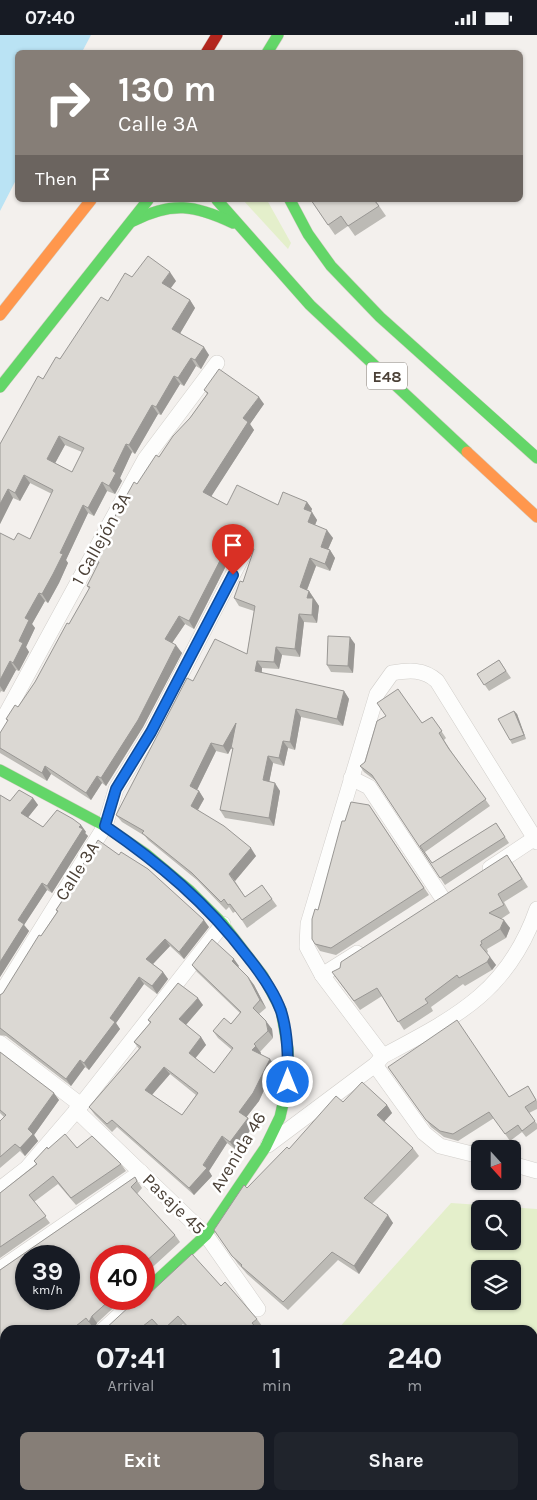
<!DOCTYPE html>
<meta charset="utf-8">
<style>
body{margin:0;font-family:Karla,sans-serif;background:#20242c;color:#f1f3f6;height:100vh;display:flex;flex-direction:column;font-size:19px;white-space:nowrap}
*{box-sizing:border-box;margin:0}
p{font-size:16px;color:#9ea1a6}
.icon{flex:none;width:28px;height:28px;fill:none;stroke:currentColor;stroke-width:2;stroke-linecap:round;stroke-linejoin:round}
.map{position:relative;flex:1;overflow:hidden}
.details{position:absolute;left:0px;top:1290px;width:538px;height:175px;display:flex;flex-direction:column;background:#171b24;border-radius:15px 15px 0 0;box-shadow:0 1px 4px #0004}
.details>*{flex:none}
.banner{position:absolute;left:15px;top:15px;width:508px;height:152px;border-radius:8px;box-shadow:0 1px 4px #0004;background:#867e77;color:#fff;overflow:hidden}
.needle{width:32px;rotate:159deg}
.controls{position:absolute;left:471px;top:1105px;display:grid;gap:10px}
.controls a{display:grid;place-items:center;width:50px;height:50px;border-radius:8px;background:#171b24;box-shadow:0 1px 4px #0004;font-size:25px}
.speed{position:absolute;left:15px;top:1210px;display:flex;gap:10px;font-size:25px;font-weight:700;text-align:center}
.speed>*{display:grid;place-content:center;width:65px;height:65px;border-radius:50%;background:#171b24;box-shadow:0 1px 4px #0004;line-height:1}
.speed small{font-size:12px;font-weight:400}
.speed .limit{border:8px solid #d22;background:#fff;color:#111}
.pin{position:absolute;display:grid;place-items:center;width:42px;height:42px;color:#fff;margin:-51px -21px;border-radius:50% 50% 50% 0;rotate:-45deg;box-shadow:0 0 5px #0007}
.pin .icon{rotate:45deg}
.me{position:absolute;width:55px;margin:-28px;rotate:0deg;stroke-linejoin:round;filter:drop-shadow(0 0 4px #0008)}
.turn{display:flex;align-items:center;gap:18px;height:105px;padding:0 20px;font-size:22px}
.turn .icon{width:65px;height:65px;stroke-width:2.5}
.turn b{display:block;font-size:35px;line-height:42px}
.then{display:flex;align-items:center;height:48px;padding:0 20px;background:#0003;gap:10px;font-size:19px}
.eta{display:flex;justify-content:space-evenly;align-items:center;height:85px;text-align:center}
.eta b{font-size:30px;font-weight:700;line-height:35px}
.primary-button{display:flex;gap:10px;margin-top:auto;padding:10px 20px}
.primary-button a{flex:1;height:58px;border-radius:8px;background:#867e77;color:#fff;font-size:20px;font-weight:700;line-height:58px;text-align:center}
.primary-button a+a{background:#20242c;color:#f1f3f6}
.status{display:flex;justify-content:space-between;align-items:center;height:35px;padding:0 25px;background:#171b24;direction:ltr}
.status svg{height:14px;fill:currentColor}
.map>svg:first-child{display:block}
.green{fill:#e4efcb;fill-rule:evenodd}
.water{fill:#bae3f4}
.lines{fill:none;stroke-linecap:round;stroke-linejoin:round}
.street-casing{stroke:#d1ceca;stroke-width:16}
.fast-casing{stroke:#d3cdc3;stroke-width:12}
.slow-casing{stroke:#d3cdc3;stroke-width:12}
.jam-casing{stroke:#d3cdc3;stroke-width:12}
.street{stroke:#fdfdfc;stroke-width:15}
.fast{stroke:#63d668;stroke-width:11}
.slow{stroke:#ff974d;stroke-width:11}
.jam{stroke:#b3261e;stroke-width:11}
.wall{fill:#bcbab5;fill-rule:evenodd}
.shaded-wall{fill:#999794}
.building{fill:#dbd8d3;stroke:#999794;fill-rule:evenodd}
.route-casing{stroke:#114b97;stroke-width:12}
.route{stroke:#1a73e8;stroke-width:9}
.labels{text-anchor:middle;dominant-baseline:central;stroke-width:5;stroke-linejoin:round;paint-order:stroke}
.shield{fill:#fff;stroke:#817a73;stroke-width:1}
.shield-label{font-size:16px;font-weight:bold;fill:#4b4137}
.street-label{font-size:18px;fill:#4b4137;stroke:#fff}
</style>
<div class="status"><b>07:40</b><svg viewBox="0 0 49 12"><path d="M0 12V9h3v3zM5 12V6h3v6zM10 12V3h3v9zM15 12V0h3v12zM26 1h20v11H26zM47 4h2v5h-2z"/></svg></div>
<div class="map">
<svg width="537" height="1465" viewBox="0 0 537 1465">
<rect width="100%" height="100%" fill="#f3f0ed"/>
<!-- green -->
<g class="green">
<path d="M 243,165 L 267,165 L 291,208 L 288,214 Z"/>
<path d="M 451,1168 L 537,1174 L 537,1465 L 184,1465 L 189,1460 L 532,1460 L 532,1295 L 337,1295 ZM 480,1174 L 512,1174 L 512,1206 L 480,1206 ZM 480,1234 L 512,1234 L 512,1266 L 480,1266 Z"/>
</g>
<!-- water -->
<path class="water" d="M 0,0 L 91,0 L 82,17 L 18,18 L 17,143 L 0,176 Z"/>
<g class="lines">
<!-- street casing -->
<g class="street-casing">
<g id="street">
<path d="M 0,690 L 145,424 L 217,328"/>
<path d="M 351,743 L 369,752 L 443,864"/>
<path d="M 490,833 L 535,803"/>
<path d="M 322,940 L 357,918"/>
<path d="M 0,960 L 105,791 L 116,754 L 151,697 L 242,522"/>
<path d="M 0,1008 L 81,1070"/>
<path d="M 383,1021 L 322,940 L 307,912 L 308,889 L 377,659 L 392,638 C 409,635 424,634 437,646 L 537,807"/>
<path d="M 375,1030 L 424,1098 L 440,1111 L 480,1121"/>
<path d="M 76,1075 L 206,1200 L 258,1274"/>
<path d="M 268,1110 L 375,1030 L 383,1021 C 456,982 508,957 537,874"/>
<path d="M 512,1129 L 537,1136"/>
<path d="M 0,1154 L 27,1133 L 81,1070 L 223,889"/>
<path d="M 0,1234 L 141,1137"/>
<path d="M 103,1295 L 137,1264"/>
<path d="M 0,1368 L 5,1365"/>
<path d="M 78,1465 L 79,1460"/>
</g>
</g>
<!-- fast casing -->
<g class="fast-casing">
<g id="fast">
<path d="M 267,18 L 278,0"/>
<path d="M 217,165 L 310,270 L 467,417"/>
<path d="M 290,165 L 308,199 L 331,231 L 380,282 L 537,423"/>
<path d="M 133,186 C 172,166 195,170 233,188"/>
<path d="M 0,352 L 148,165"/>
<path d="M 0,735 L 105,791 L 146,819 L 189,855 L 223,889 L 263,941 L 281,975 L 288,1014 L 288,1047 L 280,1082 L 265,1113 L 206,1200 L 144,1257"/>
</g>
</g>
<!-- slow casing -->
<g class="slow-casing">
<g id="slow">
<path d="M 0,280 L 91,165"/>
<path d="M 467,417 L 537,482"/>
</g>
</g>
<!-- jam casing -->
<g class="jam-casing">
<path id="jam" d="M 206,18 L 217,0"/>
</g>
<!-- street -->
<use href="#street" class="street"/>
<!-- fast -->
<use href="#fast" class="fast"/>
<!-- slow -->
<use href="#slow" class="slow"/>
<!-- jam -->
<use href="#jam" class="jam"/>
</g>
<!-- wall -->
<g class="wall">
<path d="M 311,165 L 375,165 L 386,181 L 355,201 L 348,191 L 335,200 Z"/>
<path d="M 132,242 L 176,246 L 170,253 L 190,265 L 195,273 L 180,298 L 209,320 L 201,334 L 196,331 L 184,351 L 180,349 L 161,380 L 158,379 L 135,419 L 132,417 L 120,443 L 122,446 L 115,459 L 107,456 L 94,481 L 88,478 L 66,525 L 68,528 L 59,548 L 48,568 L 45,566 L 32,589 L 35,593 L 26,612 L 29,617 L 19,636 L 16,635 L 4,657 L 1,656 L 0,658 L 0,498 L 14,505 L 30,504 L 52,459 L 30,448 L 20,466 L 13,463 L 0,489 L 0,409 L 43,344 L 108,266 ZM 65,410 L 82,417 L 72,437 L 55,428 Z"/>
<path d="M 204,355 L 264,369 L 250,389 L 254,395 L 211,461 L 227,470 L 278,470 L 307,467 L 312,474 L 311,477 L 317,485 L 315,490 L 333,503 L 328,514 L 330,515 L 335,523 L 330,536 L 316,531 L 307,555 L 309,556 L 319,571 L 317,588 L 304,587 L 300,622 L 282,620 L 279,634 L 262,633 L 262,638 L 344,656 L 349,664 L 343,691 L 301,682 L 295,715 L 288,713 L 284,731 L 273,728 L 269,747 L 280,756 L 274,791 L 225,783 L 220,775 L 233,715 L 231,713 L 228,719 L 216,716 L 197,755 L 199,756 L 204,764 L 198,775 L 256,821 L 235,846 L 245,862 L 262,850 L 277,871 L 247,893 L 236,876 L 233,878 L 229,872 L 226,875 L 197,845 L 148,805 L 145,801 L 122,787 L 116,780 L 193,646 L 247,619 L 254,576 L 239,571 L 234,563 L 243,547 L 253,519 L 250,519 L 246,514 L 234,515 L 194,594 L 185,589 L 172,608 L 182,618 L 143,692 L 106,751 L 102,748 L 91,765 L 51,739 L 47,746 L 0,718 L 0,698 L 8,687 L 6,684 L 18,672 L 35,647 L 69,589 L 89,554 L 87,551 L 97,531 L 93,524 L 105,511 L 116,489 L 113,485 L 137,449 L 190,383 L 207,359 Z"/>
<path d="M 355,609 L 353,638 L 331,637 L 327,630 Z"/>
<path d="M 499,625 L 511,643 L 489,656 L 477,639 Z"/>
<path d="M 514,676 L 517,679 L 526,704 L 512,709 L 510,705 Z"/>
<path d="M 386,681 L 422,688 L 432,682 L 446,703 L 444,705 L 453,719 L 490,771 L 425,817 L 432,828 L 496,788 L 509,808 L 445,850 L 376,746 L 364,737 L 360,731 L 365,727 Z"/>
<path d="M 0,760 L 10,766 L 33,763 L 38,770 L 28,782 L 43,792 L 81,790 L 86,797 L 85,798 L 88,801 L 52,858 L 47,855 L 24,890 L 29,896 L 0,942 Z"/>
<path d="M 369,770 L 429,860 L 336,920 L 320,916 L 315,909 L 318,875 L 345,786 Z"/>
<path d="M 507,820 L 528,852 L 504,867 L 510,878 L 501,884 L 510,893 L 506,903 L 487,914 L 488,917 L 487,918 L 496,930 L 492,935 L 465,951 L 463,949 L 431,972 L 433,976 L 404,995 L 382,961 L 360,975 L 338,945 Z"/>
<path d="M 63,862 L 209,892 L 184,924 L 170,911 L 153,929 L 163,937 L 168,944 L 157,959 L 144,949 L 116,988 L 120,994 L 89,1035 L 85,1032 L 71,1051 L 6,1001 L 0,1000 L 0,960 L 3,958 L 57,877 L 56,875 L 64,864 Z"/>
<path d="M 192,930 L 239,931 L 238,932 L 248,942 L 254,950 L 266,973 L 259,979 L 272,994 L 273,1003 L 260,1017 L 261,1018 L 261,1019 L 275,1031 L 259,1066 L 246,1082 L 254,1090 L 236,1115 L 227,1108 L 209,1136 L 212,1141 L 194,1160 L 117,1092 L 112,1097 L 95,1080 L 89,1072 L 139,1014 L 134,1007 L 150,988 L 148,985 L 203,970 L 186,990 L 201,1002 L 206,1010 L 195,1023 L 214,1038 L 232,1015 L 218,1003 L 213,996 L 231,989 L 240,978 L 197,937 ZM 170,1039 L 196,1060 L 182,1080 L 152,1060 Z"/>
<path d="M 0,1017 L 59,1065 L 34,1100 L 38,1106 L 25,1121 L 20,1116 L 0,1133 L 0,1086 L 4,1082 L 0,1078 Z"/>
<path d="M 388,1032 L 510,1062 L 528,1051 L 537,1066 L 537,1074 L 529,1078 L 537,1089 L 537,1094 L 526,1102 L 522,1097 L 510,1106 L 494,1083 L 458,1106 L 444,1102 L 431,1092 Z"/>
<path d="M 343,1067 L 387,1070 L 392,1078 L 384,1086 L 413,1113 L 419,1121 L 372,1169 L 393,1188 L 359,1239 L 338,1225 L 288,1275 L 247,1239 L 241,1232 L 238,1229 L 214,1195 L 247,1153 L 289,1114 Z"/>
<path d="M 77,1113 L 121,1129 L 126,1136 L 76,1170 L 58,1149 L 34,1167 L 50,1188 L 0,1223 L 0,1158 L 36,1129 L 34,1126 L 48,1114 Z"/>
<path d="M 135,1142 L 142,1153 L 137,1159 L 175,1200 L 180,1207 L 144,1240 L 144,1221 L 101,1264 L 123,1264 L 97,1288 L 94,1294 L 91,1290 L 85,1295 L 5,1295 L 5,1356 L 0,1359 L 0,1235 Z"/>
<path d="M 221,1251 L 257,1284 L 262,1291 L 258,1294 L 258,1295 L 189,1295 L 183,1289 L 176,1295 L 160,1295 L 157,1291 L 152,1295 L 104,1295 L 134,1273 Z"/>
<path d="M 5,1366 L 5,1427 L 0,1431 L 0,1368 Z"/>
</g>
<!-- shaded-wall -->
<g class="shaded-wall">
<path d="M 170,237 L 176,246 L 168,257 L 162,248 Z"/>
<path d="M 190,265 L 195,273 L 178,302 L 172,294 Z"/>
<path d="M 204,312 L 209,320 L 201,334 L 195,325 Z"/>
<path d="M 191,323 L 196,331 L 184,351 L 178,343 Z"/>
<path d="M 174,341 L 180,349 L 161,380 L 156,372 Z"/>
<path d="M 259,362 L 264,369 L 250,389 L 254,395 L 209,465 L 203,457 L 243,383 Z"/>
<path d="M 152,370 L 158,379 L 135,419 L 129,410 Z"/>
<path d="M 59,401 L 65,410 L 53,432 L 47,424 Z"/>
<path d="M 126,409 L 132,417 L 120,443 L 122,446 L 115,459 L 109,451 L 113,436 Z"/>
<path d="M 24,440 L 30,448 L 20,466 L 15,458 Z"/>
<path d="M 102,447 L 107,456 L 94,481 L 88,473 Z"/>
<path d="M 8,454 L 13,463 L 0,489 L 0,469 Z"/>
<path d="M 307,467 L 312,474 L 309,481 L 304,474 Z"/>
<path d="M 83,470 L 88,478 L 66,525 L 68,528 L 59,548 L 48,568 L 42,559 L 60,518 Z"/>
<path d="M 312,477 L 317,485 L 313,495 L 308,487 Z"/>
<path d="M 327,495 L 333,503 L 326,519 L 321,512 Z"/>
<path d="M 229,508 L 234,515 L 194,594 L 189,586 Z"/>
<path d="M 330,515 L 335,523 L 330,536 L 325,529 Z"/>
<path d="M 310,523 L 316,531 L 305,560 L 300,552 Z"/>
<path d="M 309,556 L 319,571 L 317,588 L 312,580 L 307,563 Z"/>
<path d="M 39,558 L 45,566 L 32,589 L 35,593 L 26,612 L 29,617 L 19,636 L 13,628 L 25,583 Z"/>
<path d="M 299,579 L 304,587 L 300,622 L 295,614 Z"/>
<path d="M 179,581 L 185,589 L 170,611 L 165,604 Z"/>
<path d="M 350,602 L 355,609 L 353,638 L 348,631 Z"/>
<path d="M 176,610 L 182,618 L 143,692 L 106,751 L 101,743 Z"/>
<path d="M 276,612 L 282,620 L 279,634 L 274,627 Z"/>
<path d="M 10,626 L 16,635 L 4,657 L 0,651 L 0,645 Z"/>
<path d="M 257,626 L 262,633 L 261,644 L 255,636 Z"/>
<path d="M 344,656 L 349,664 L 343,691 L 337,684 Z"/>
<path d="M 296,674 L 301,682 L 295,715 L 290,707 Z"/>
<path d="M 514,676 L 517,679 L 526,704 L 524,700 Z"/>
<path d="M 236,688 L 241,695 L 228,719 L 223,711 Z"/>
<path d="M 283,706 L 288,713 L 284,731 L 279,723 Z"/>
<path d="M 211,708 L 216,716 L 195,759 L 190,751 Z"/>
<path d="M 268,721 L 273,728 L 268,753 L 263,745 Z"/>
<path d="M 45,731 L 51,739 L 47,746 L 42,738 Z"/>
<path d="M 97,741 L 102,748 L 91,765 L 86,758 Z"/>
<path d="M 275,748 L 280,756 L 274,791 L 269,783 Z"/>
<path d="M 199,756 L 204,764 L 196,778 L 191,771 Z"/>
<path d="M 33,763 L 38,770 L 26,785 L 21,778 Z"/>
<path d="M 81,790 L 86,797 L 85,798 L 88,801 L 52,858 L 47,851 Z"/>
<path d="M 251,813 L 256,821 L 235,846 L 229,839 Z"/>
<path d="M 42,848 L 47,855 L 24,890 L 29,896 L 0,942 L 0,927 L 18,885 Z"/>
<path d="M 204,885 L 209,892 L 184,924 L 179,917 Z"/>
<path d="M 504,885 L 510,893 L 506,903 L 500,894 Z"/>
<path d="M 165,904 L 170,911 L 151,931 L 146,924 Z"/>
<path d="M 490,922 L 496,930 L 492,935 L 487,927 Z"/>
<path d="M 234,924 L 239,931 L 237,933 L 232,926 Z"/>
<path d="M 163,937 L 168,944 L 157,959 L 152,951 Z"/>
<path d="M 139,942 L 144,949 L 116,988 L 120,994 L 89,1035 L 84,1028 L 110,983 Z"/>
<path d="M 248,942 L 254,950 L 266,973 L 260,965 Z"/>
<path d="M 198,963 L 203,970 L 184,992 L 179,984 Z"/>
<path d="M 266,986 L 272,994 L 273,1003 L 268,996 Z"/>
<path d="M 201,1002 L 206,1010 L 194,1025 L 189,1018 Z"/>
<path d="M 256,1011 L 261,1018 L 258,1023 L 252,1015 Z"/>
<path d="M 270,1024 L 275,1031 L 259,1066 L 245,1084 L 239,1077 Z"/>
<path d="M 80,1025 L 85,1032 L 71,1051 L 66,1044 Z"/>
<path d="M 164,1032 L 170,1039 L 150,1062 L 145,1055 Z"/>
<path d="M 54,1058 L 59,1065 L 34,1100 L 38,1106 L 25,1121 L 20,1113 L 28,1094 Z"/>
<path d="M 387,1070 L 392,1078 L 383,1088 L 377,1080 Z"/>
<path d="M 248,1083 L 254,1090 L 236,1115 L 230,1107 Z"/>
<path d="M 222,1101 L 227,1108 L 209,1136 L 212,1141 L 194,1160 L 189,1153 Z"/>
<path d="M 388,1180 L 393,1188 L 359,1239 L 354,1231 Z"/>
<path d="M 92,1281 L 97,1288 L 94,1294 L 89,1287 Z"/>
<path d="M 64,1460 L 70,1460 L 69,1465 L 67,1465 Z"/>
<path d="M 121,1460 L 125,1460 L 126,1465 L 122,1465 Z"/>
</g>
<!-- building -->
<g class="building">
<path d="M 311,165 L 374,165 L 379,171 L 348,191 L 341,181 L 328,190 Z"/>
<path d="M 148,221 L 170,237 L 162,248 L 190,265 L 172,294 L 204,312 L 195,325 L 191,323 L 178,343 L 174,341 L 156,372 L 152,370 L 129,410 L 126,409 L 113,436 L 116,438 L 109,451 L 102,447 L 88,473 L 83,470 L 60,518 L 63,519 L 53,539 L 42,559 L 39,558 L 25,583 L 29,585 L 19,606 L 23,608 L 13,628 L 10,626 L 0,645 L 0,498 L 14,505 L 18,498 L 30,504 L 53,455 L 24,440 L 15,458 L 8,454 L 0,469 L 0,409 L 38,341 L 43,344 L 56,322 L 60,324 L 101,262 L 108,266 L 125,238 L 132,242 ZM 59,401 L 84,413 L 72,437 L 47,424 Z"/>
<path d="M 219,334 L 259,362 L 243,383 L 248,387 L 203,457 L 227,470 L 237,450 L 278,470 L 283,457 L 307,467 L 304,474 L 312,477 L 308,487 L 327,495 L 321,512 L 330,515 L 325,529 L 310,523 L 300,552 L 309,556 L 307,563 L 313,563 L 312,580 L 299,579 L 295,614 L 276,612 L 274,627 L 257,626 L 255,636 L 344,656 L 337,684 L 296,674 L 290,707 L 283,706 L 279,723 L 268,721 L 263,745 L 275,748 L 269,783 L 220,775 L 233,713 L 231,713 L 236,688 L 223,711 L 211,708 L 190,751 L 199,756 L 191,771 L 224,791 L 251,813 L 229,839 L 245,862 L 262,850 L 272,864 L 242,885 L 230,869 L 228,870 L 224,864 L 221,867 L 192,838 L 142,798 L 144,796 L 116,780 L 187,643 L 193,646 L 215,604 L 247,619 L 255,571 L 234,563 L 240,546 L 243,547 L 254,514 L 245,511 L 241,506 L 229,508 L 189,586 L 179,581 L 165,604 L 176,610 L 138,685 L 101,743 L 97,741 L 86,758 L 45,731 L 42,738 L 0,713 L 0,698 L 8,685 L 6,684 L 15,670 L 18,672 L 35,647 L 67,588 L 69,589 L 90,552 L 87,551 L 99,527 L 93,524 L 101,508 L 105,511 L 118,487 L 113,485 L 134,447 L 137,449 L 156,420 L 159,422 L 173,401 L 190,383 L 208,358 L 204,355 Z"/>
<path d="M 328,601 L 350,602 L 348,631 L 327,630 Z"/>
<path d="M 499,625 L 506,636 L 484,650 L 477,639 Z"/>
<path d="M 398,654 L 422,688 L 432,682 L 442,696 L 439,698 L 449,714 L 486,764 L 420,811 L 432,828 L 496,788 L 505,802 L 440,843 L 372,740 L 360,731 L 365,727 L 377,686 L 386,681 L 377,668 Z"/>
<path d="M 514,676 L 524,700 L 510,705 L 498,684 Z"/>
<path d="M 19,755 L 33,763 L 21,778 L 43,792 L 57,775 L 73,784 L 81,790 L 79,792 L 83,794 L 47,851 L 42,848 L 18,885 L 24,889 L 0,927 L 0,760 L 10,766 Z"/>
<path d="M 351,767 L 369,770 L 424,853 L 331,913 L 315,909 L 312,904 L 312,884 L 315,874 L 318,875 L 342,786 L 345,786 Z"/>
<path d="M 98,805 L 119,820 L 121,817 L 148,834 L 204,885 L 179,917 L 165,904 L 146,924 L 163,937 L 152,951 L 139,942 L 110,983 L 115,987 L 84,1028 L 80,1025 L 66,1044 L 0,993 L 0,960 L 3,958 L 39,900 L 41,901 L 58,876 L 56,875 L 64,863 L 63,862 Z"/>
<path d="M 507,820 L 522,844 L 498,859 L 504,870 L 489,878 L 504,885 L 500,894 L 481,906 L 482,909 L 480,910 L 490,922 L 487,927 L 459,943 L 457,940 L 425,964 L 428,968 L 398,987 L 377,953 L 354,966 L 332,937 L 340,933 L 341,927 Z"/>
<path d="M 212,904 L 234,924 L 232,926 L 248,942 L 260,965 L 253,973 L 266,986 L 268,996 L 254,1009 L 256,1011 L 252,1015 L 270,1024 L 253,1058 L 239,1077 L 248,1083 L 230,1107 L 222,1101 L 203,1130 L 207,1133 L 189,1153 L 112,1085 L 107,1089 L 89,1072 L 141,1012 L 134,1007 L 151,987 L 148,985 L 178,948 L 198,963 L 179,984 L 201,1002 L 189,1018 L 214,1038 L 233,1013 L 213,996 L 224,983 L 231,989 L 241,977 L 192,930 ZM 164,1032 L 198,1058 L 182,1080 L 145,1055 Z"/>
<path d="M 457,985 L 509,1062 L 528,1051 L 536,1065 L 525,1072 L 535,1086 L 522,1096 L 518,1090 L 505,1099 L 489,1077 L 453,1099 L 440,1096 L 426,1085 L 388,1032 Z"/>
<path d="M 0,1017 L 54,1058 L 28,1094 L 33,1099 L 20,1113 L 15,1109 L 0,1122 L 0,1086 L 6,1080 L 0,1075 Z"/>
<path d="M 362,1047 L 387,1070 L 377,1080 L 413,1113 L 364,1163 L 388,1180 L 354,1231 L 332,1217 L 283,1267 L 241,1231 L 242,1230 L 232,1221 L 214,1195 L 244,1150 L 247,1153 L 287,1112 L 289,1114 L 336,1061 L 343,1067 Z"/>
<path d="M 65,1099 L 77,1113 L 92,1101 L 121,1129 L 71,1163 L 53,1141 L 29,1160 L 46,1181 L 0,1212 L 0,1158 L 37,1129 L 34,1126 L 47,1112 L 48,1114 Z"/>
<path d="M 135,1142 L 137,1146 L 131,1152 L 175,1200 L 144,1228 L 144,1221 L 101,1221 L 101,1264 L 111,1264 L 92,1281 L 89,1287 L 86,1283 L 71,1295 L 5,1295 L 5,1351 L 0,1349 L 0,1235 ZM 26,1221 L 69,1221 L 69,1264 L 26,1264 Z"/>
<path d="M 192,1219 L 221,1251 L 225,1247 L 239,1263 L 257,1284 L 252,1288 L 258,1295 L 191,1295 L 178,1281 L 163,1295 L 162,1295 L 152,1284 L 138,1295 L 104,1295 L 131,1270 L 134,1273 Z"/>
<path d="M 5,1366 L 5,1417 L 0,1420 L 0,1368 Z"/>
<path d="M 6,1460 L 64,1460 L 64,1461 L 68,1465 L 0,1465 L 0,1464 Z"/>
<path d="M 98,1460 L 121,1460 L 122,1465 L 97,1465 L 98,1464 Z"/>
</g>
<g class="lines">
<!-- route casing -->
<g class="route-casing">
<path id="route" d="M 233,540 L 151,697 L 116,754 L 105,791 C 159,828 207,868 247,921 C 260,937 274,956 281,976 C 288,998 288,1023 288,1047"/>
</g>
<!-- route -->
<use href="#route" class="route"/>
</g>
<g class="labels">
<!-- shield labels -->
<rect class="shield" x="367" y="327.5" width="40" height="27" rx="4"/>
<g class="shield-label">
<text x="387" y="341">E48</text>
</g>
<!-- street labels -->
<g class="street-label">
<text transform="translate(101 504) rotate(-61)">1 Callejón 3A</text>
<text transform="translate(77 836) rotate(-58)">Calle 3A</text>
<text transform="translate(238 1117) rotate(-59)">Avenida 46</text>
<text transform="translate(174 1169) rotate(44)">Pasaje 45</text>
</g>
</g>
</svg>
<div class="controls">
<a><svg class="needle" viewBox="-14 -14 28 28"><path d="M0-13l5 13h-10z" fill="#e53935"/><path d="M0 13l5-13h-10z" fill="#9ea1a6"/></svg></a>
<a><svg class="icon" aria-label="search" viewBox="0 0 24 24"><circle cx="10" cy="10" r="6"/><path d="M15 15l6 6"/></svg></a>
<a><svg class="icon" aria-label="layers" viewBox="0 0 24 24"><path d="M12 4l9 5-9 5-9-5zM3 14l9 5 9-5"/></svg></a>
</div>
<div class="speed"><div>39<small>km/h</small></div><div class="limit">40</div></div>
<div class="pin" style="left:233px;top:540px;background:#d93025"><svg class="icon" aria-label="arrive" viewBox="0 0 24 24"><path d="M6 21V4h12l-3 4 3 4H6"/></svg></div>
<svg class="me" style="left:288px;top:1047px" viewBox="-20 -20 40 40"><circle r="17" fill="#1a73e8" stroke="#fff" stroke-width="3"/><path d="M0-11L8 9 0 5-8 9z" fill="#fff"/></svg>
<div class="banner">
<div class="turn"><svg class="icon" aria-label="right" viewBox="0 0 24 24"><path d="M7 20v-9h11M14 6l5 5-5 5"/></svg><div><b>130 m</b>Calle 3A</div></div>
<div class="then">Then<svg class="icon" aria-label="arrive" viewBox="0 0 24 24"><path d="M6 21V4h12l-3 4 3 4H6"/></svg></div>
</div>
<section class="details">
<div class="eta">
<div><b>07:41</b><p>Arrival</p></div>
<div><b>1</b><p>min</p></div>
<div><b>240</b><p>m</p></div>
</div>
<div class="primary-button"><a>Exit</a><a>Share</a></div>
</section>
</div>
